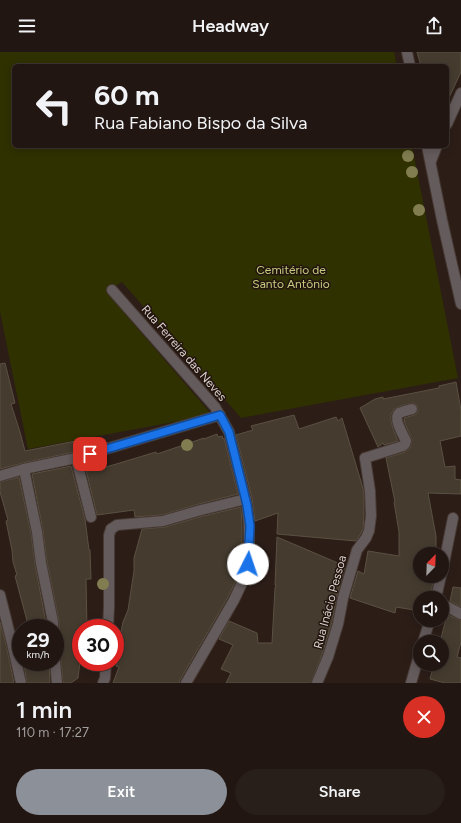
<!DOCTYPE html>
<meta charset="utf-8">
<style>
body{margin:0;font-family:Figtree,sans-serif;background:#291f1a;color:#f1f3f6;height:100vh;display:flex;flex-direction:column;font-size:15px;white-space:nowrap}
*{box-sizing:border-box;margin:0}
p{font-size:13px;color:#a29f9f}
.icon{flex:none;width:22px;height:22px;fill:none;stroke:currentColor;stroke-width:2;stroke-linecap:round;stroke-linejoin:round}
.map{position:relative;height:631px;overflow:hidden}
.panel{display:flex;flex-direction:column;background:#211611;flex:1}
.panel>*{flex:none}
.guide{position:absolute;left:12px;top:12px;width:437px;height:84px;border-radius:6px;box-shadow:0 2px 10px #0003,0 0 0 1px #3e3531;background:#211611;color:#f1f3f6;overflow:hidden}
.needle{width:26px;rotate:23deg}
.buttons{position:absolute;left:413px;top:495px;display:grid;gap:8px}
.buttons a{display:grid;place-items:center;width:36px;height:36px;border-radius:50%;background:#211611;box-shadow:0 2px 10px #0003,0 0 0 1px #3e3531;font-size:20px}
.speed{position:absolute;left:12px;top:567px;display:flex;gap:8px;font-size:20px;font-weight:700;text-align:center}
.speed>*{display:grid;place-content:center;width:52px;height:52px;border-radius:50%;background:#211611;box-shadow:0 2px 10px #0003,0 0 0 1px #3e3531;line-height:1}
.speed small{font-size:10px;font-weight:400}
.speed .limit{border:6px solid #d22;background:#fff;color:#111}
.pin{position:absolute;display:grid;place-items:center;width:34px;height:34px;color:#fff;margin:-17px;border-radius:8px;box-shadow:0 2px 6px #0006}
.me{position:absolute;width:44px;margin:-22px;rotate:4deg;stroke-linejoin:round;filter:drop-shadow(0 0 3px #0008)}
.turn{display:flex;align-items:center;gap:14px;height:84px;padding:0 16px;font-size:18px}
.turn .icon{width:52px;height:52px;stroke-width:2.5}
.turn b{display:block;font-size:28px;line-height:34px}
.round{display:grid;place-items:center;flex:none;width:42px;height:42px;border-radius:21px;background:#291f1a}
.summary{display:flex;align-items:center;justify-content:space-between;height:68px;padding:0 16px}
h1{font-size:24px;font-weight:600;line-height:30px}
.action{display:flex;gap:8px;margin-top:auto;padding:8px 16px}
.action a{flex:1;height:46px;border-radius:24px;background:#8c9099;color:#fff;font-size:16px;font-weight:600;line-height:46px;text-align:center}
.action a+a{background:#291f1a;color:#f1f3f6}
header{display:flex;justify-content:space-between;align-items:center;height:52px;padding:0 16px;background:#211611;font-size:18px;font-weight:600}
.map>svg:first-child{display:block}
.green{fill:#2f3100}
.building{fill:#453c2f;stroke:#5a5142}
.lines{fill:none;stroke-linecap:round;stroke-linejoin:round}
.service-casing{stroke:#483a34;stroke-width:12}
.minor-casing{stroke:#483a34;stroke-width:12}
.service{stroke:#645b5c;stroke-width:10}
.minor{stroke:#645b5c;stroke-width:10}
.tree{fill:#817d50}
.route-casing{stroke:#114b97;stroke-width:10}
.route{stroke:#1a73e8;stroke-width:7}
.labels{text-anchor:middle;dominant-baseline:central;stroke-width:3;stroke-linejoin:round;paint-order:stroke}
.park-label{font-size:12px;fill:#c6cc7f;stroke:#22140e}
.street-label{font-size:12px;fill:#dad0cb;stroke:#22140e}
</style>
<header><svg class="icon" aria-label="menu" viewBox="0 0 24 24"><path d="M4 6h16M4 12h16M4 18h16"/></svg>Headway<svg class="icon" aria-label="share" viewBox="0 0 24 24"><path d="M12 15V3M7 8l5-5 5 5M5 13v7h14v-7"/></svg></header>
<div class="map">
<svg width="461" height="631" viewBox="0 0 461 631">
<rect width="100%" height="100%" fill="#2c1d17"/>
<!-- green -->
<path class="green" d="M 0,0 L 394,0 L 397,14 L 14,14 L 14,94 L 412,94 L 458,326 L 241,366 L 122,230 L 106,240 L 212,363 L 28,397 L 0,260 Z"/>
<!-- building -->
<g class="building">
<path d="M 417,0 L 461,0 L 461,20 L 447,50 L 447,14 L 421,14 Z"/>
<path d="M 5,311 L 15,351 L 11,352 L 20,380 L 25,399 L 86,387 L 88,396 L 74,400 L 23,411 L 0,417 L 0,312 Z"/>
<path d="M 456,330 L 461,358 L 461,384 L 440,389 L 445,415 L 455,414 L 455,427 L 461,428 L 461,442 L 428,441 L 436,484 L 436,502 L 420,502 L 420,524 L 434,524 L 430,546 L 420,546 L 420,559 L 396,555 L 395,561 L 350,546 L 358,519 L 364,522 L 368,499 L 399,504 L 399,480 L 394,450 L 395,450 L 386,406 L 405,400 L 410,396 L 412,388 L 405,372 L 404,366 L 414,363 L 417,361 L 418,358 L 417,353 L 413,351 L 400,354 L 394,357 L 391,362 L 391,368 L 393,377 L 398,389 L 384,393 L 383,391 L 378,395 L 360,356 L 375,347 L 383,345 L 383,347 L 439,336 L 439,334 Z"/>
<path d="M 294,363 L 299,377 L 336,365 L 338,369 L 342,366 L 362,433 L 364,440 L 364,464 L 363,477 L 360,483 L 356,489 L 277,482 L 278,461 L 255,469 L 252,446 L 236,383 L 253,378 L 251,374 Z"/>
<path d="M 217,382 L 218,385 L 222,384 L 223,387 L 224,386 L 238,442 L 199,452 L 162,463 L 135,465 L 134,458 L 97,463 L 84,410 L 91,408 L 93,419 L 156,400 L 157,402 L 204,386 L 204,387 Z"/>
<path d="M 71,414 L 85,467 L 89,498 L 90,498 L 91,527 L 86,527 L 87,576 L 81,576 L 81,602 L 78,626 L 71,631 L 63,631 L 61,609 L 60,606 L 57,604 L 55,582 L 59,579 L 59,569 L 47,510 L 43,479 L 32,422 Z"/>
<path d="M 19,425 L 31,481 L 35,512 L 46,571 L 46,576 L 29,576 L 15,524 L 17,523 L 13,510 L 12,498 L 6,469 L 8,468 L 0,440 L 0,430 Z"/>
<path d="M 241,455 L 242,474 L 242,511 L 237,527 L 228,545 L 180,628 L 180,631 L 113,631 L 119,615 L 116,614 L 119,605 L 116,604 L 123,570 L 128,558 L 134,519 L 134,506 L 142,477 L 165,475 L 203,464 Z"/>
<path d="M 277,485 L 345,514 L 337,544 L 332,570 L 322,603 L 311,631 L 226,631 L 231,621 L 221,617 L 233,593 L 219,587 L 229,569 L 257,581 L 258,591 L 272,591 L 275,536 L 276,533 L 275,533 Z"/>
<path d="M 453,535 L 461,536 L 461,555 L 450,549 Z"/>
<path d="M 448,563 L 461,568 L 461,590 L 457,605 L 461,606 L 461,631 L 445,631 L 430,627 L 434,612 L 442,612 L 442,590 L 440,590 L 446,567 L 448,567 Z"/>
<path d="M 0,570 L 6,592 L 14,631 L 0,631 Z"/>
<path d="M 33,610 L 49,610 L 50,631 L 27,631 L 24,613 Z"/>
</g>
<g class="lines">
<!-- service casing -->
<g class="service-casing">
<g id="service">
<path d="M 365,406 L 403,394 L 405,392 L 406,389 C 403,383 393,366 399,361 C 403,359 409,358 412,357"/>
<path d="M 111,477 L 117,473 L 163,469 L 201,458 L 246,447"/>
</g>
</g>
<!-- minor casing -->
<g class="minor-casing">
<g id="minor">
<path d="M 407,0 L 410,14"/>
<path d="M 447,72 L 461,41"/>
<path d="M 427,94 L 442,168 L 461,252"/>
<path d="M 431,109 L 437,94"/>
<path d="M 112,238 L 215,355 L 229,380 L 247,453 L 249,474 L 249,495 L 248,512 L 243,529 L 234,548 L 186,631"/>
<path d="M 76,406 L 91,465"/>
<path d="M 24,417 L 37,480 L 41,511 L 53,570 L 53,576"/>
<path d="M 0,424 L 24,417 L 76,406 L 220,363"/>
<path d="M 442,521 L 453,466"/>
<path d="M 0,543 L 12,591 L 21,631"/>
<path d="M 436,546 L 441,524"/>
<path d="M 442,552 L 461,562"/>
<path d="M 108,576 L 109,555 L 109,483 L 111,477"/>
<path d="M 423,590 L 430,568"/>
<path d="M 55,610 L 57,631"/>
<path d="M 103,631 L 105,626 L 106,610"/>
<path d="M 317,631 L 328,605 L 338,572 L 343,546 L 357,498 L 366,486 L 369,479 L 371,464 L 370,439 L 365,406"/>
<path d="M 411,631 L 420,600"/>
</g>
</g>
<!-- service -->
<use href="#service" class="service"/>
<!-- minor -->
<use href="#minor" class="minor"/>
</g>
<!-- trees -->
<g class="tree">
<circle cx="408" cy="104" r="6"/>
<circle cx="412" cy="120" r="6"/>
<circle cx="419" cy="158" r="6"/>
<circle cx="187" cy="393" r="6"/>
<circle cx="103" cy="532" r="6"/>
</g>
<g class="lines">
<!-- route casing -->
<g class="route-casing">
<path id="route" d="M 90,402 L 220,363 L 229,380 L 247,453 L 250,474 L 248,512"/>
</g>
<!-- route -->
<use href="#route" class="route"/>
</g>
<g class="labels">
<!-- park labels -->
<g class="park-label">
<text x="291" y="218">Cemitério de<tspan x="291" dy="14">Santo Antônio</tspan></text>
</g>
<!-- street labels -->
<g class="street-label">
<text transform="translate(184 301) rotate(49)">Rua Ferreira das Neves</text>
<text transform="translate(330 550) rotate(-75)">Rua Inácio Pessoa</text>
</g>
</g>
</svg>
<div class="buttons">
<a><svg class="needle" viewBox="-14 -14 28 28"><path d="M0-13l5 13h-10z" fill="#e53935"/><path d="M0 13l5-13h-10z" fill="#a29f9f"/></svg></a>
<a><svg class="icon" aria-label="sound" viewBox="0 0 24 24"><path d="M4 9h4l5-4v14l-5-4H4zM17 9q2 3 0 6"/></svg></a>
<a><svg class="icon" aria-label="search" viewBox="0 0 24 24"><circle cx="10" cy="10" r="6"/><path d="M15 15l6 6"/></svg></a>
</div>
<div class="speed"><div>29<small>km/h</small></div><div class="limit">30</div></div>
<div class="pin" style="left:90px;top:402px;background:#d93025"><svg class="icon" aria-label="arrive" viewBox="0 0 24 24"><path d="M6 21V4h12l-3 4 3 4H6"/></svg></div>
<svg class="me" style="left:248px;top:512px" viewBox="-20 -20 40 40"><circle r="19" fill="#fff"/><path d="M0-13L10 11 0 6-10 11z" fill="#1a73e8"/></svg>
<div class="guide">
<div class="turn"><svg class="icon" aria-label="left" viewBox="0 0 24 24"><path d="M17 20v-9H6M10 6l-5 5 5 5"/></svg><div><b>60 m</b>Rua Fabiano Bispo da Silva</div></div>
</div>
</div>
<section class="panel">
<div class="summary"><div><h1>1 min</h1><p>110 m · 17:27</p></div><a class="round" style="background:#d93025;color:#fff"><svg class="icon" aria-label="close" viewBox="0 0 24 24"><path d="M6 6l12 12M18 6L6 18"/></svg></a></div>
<div class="action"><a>Exit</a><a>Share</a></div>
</section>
